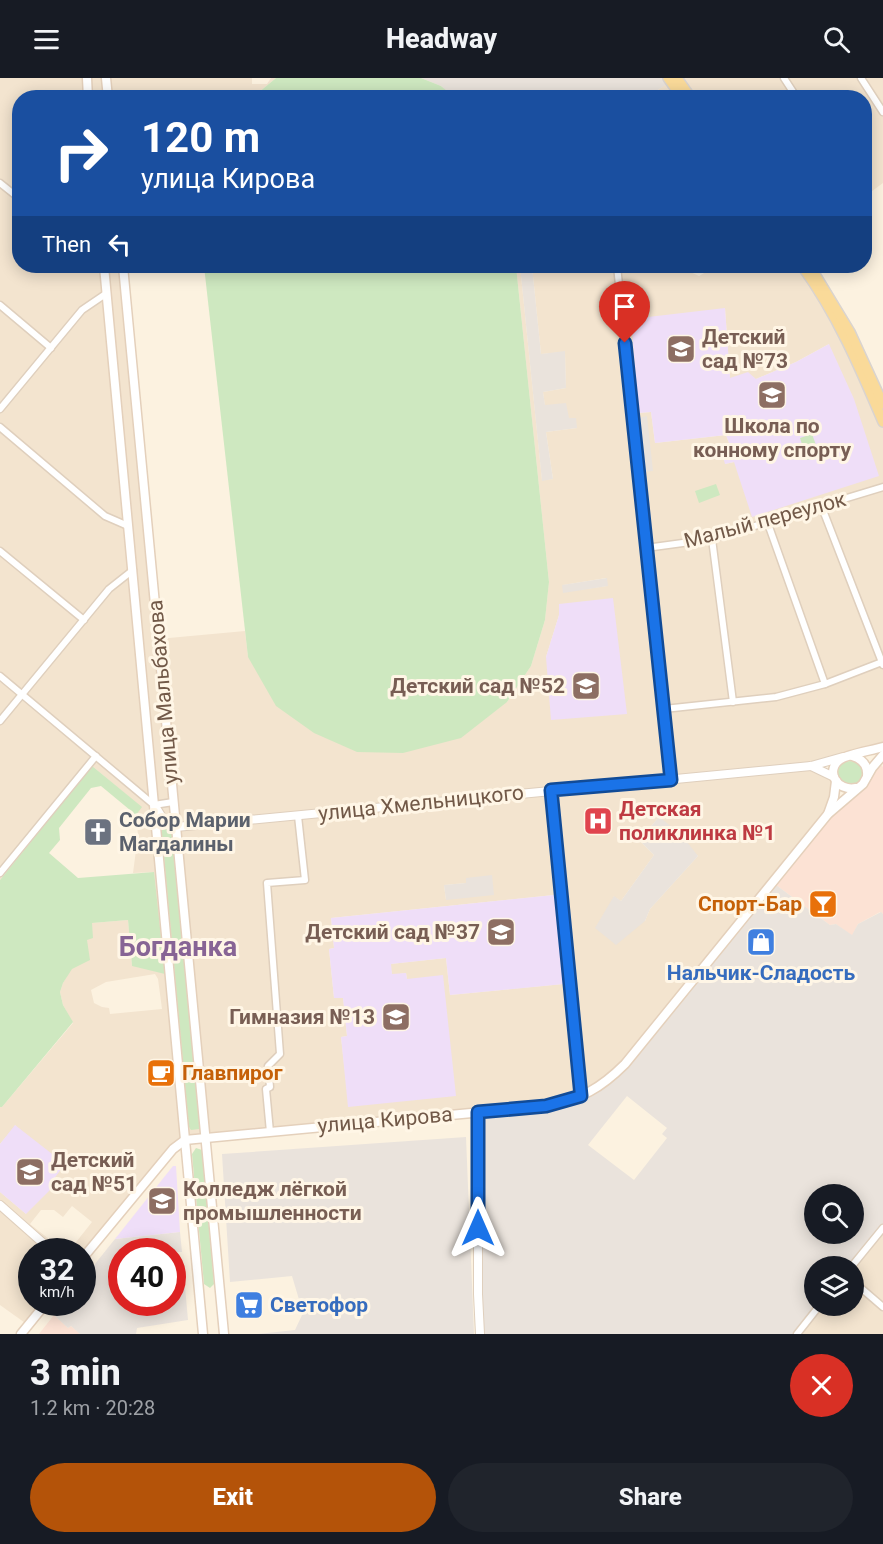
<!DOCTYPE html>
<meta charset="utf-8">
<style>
body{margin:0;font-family:Roboto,sans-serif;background:#20242c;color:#f1f3f6;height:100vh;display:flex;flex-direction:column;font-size:22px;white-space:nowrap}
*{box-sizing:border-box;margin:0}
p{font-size:20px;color:#9ea1a6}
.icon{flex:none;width:33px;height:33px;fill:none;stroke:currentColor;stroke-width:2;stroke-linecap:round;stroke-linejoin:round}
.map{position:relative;height:1256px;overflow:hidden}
.drawer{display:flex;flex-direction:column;background:#171b24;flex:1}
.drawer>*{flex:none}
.banner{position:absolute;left:12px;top:12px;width:860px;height:183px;border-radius:24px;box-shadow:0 3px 15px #0003;background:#1a4fa0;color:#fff;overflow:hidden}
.controls{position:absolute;left:804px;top:1106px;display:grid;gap:12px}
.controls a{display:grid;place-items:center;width:60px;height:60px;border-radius:50%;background:#171b24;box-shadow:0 3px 15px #0003;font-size:30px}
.speed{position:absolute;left:18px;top:1160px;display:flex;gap:12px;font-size:30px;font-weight:700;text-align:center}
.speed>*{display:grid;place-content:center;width:78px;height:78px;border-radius:50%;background:#171b24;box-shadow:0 3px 15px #0003;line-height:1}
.speed small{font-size:15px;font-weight:400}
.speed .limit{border:9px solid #d22;background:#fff;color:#111}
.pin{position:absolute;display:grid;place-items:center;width:51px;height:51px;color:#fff;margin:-62px -26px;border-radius:50% 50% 50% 0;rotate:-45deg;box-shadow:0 0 6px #0007}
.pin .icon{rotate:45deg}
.me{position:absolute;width:66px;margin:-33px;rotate:0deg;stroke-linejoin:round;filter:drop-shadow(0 0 4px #0008)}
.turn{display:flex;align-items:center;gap:21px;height:126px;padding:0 30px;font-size:27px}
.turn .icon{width:78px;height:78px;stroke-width:2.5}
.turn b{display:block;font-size:42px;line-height:51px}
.then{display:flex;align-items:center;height:57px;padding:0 30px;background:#0003;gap:12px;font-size:22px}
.round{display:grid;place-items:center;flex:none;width:63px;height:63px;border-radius:32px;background:#20242c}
.head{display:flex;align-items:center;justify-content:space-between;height:102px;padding:0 30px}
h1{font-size:36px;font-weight:800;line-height:45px}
.cta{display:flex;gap:12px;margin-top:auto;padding:12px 30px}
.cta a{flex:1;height:69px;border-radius:36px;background:#b45309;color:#fff;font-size:24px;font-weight:800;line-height:69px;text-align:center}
.cta a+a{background:#20242c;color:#f1f3f6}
header{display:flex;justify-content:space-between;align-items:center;height:78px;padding:0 30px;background:#171b24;font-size:27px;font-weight:800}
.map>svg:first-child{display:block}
.residential{fill:#f3e4cf;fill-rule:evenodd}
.commercial{fill:#fce2d4}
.industrial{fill:#eae3dc;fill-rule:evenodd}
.education{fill:#efdef8}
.green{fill:#cee8c0}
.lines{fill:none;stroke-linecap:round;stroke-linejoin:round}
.minor-casing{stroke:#dfcfbd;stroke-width:9}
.tertiary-casing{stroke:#dfcfbd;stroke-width:10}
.secondary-casing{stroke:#e4d0bb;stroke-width:11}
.primary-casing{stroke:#dad4cf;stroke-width:12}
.minor{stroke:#fff;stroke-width:6}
.tertiary{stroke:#fff;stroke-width:8}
.secondary{stroke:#fff;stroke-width:8}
.primary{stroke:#fada99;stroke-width:9}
.route-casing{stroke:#114b97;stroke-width:15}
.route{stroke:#1a73e8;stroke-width:10}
.labels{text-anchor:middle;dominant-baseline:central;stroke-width:6;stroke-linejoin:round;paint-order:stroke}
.education-label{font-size:21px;font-weight:bold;fill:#785e54;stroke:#fff6e6;text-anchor:start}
.street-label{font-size:21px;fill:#725948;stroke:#fff6e6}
.health-label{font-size:21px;font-weight:bold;fill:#be3a42;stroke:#fff6e6;text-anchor:start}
.worship-label{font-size:21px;font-weight:bold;fill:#5b616d;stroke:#fff6e6;text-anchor:start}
.food-label{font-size:21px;font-weight:bold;fill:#c56008;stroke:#fff6e6;text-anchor:end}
.shop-label{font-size:21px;font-weight:bold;fill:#366cbe;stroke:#fff6e6}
.district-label{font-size:27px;font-weight:bold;fill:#876495;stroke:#fff6e6}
</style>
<header><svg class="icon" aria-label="menu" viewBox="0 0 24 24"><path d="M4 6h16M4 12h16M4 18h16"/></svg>Headway<svg class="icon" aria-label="search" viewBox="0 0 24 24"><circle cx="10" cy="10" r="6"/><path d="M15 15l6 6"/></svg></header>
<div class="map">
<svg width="883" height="1256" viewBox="0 0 883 1256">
<rect width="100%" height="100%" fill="#fcf2e0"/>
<!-- residential -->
<g class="residential">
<path d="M 0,0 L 252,0 L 252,6 L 267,6 L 271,0 L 276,0 L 253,19 L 20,20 L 20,188 L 123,188 L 158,561 L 245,553 L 248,579 L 507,624 L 531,588 L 545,542 L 549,504 L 516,188 L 520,188 L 542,402 L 553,401 L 546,354 L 577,350 L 569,340 L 545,328 L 543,314 L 566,310 L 565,274 L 541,276 L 532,188 L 682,188 L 684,191 L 699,198 L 713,190 L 712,188 L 802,188 L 815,207 L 883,344 L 883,669 L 812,687 L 834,699 L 831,727 L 625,986 L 573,1022 L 185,1062 L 83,1181 L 82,1173 L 69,1173 L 92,1144 L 72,1128 L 63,1139 L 54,1132 L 41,1132 L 30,1146 L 64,1173 L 32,1173 L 32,1224 L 47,1224 L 28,1247 L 0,1227 L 0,1114 L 26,1136 L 16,1047 L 0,1066 L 0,1029 L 2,1029 L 73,945 L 63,927 L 60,914 L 63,905 L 87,862 L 92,845 L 128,842 L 132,888 L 154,794 L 133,795 L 138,757 L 136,737 L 141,729 L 92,688 L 0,802 ZM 725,230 L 730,301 L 756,301 L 796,284 L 829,266 L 734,384 L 725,386 L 729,365 L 726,357 L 655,365 L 651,334 L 639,335 ZM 606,500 L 607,508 L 563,514 L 563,507 ZM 559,526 L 627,636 L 546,579 L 559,537 ZM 659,739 L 698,778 L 650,831 L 645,843 L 613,818 L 621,823 L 654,777 L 639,762 ZM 466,805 L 446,822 L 444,807 ZM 554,817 L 563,906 L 450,917 L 446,880 L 390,886 L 392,897 L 406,895 L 407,901 L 349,1029 L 341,959 L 347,958 L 343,919 L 334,920 L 329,871 L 334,870 L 331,840 ZM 155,896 L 158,901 L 162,931 L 110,936 L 109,930 L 102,929 L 94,925 L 91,912 L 106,904 Z"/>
<path d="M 662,0 L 883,0 L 883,105 L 864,119 L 864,20 L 647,20 L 666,6 Z"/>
<path d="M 883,1150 L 883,1256 L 797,1256 L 820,1227 L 854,1227 L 854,1188 Z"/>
</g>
<!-- commercial -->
<g class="commercial">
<path d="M 877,683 L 883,689 L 883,836 L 880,834 L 858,846 L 852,858 L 836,846 L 830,847 L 772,804 Z"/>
<path d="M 54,1237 L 68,1250 L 71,1248 L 80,1256 L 39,1256 Z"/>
</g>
<!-- industrial -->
<g class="industrial">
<path d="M 421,0 L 662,0 L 667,6 L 647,19 L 454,20 L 441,8 Z"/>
<path d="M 520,188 L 532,188 L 541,276 L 565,273 L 566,310 L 543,314 L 545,327 L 566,325 L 569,340 L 576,340 L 577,350 L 546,354 L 553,401 L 542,403 Z"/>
<path d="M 647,338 L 653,393 L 644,394 L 638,340 Z"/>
<path d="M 607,500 L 608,508 L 563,515 L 562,507 Z"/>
<path d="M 659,739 L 680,755 L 698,778 L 650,831 L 645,843 L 616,867 L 595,850 L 614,818 L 621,823 L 654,777 L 639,762 Z"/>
<path d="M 492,797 L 494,817 L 446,822 L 444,807 L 466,805 L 466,800 Z"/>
<path d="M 772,804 L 830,847 L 836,846 L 852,857 L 858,846 L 881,834 L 883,836 L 883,1150 L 852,1188 L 814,1188 L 814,1227 L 820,1227 L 797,1256 L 480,1256 L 478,1034 L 546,1028 L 603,1007 ZM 627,1018 L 667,1050 L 662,1056 L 667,1060 L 634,1102 L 588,1067 ZM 814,1116 L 854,1116 L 854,1155 L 814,1155 Z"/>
<path d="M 466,1059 L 474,1256 L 258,1256 L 295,1252 L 303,1235 L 292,1198 L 230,1204 L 222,1076 Z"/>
<path d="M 180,1154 L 182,1174 L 122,1173 L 122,1224 L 172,1224 L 173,1210 L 185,1209 L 188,1242 L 137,1250 L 136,1256 L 80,1256 L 71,1248 L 68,1250 L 54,1237 L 64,1224 L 82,1224 L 83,1201 L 115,1161 Z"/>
</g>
<!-- education -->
<g class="education">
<path d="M 725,230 L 730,300 L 748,294 L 756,301 L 796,284 L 829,266 L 854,321 L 879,398 L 752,439 L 734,384 L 725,386 L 720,369 L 729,365 L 726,357 L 655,365 L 651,334 L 639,335 L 631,241 Z"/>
<path d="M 613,520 L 627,636 L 551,642 L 546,579 L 559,537 L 559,526 Z"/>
<path d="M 554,817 L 564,906 L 450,917 L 446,880 L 391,886 L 392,896 L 406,895 L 407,901 L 443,897 L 456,1018 L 348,1029 L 341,959 L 347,958 L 343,920 L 334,920 L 329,871 L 334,870 L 331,840 Z"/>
<path d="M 15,1047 L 65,1086 L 53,1102 L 52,1110 L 26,1136 L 0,1114 L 0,1066 Z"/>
<path d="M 173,1088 L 176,1088 L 180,1154 L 115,1161 Z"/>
</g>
<!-- green -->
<g class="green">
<path d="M 276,0 L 421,0 L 441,8 L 454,19 L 253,19 Z"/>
<path d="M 204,188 L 516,188 L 549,504 L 545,542 L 531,588 L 507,624 L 461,660 L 403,675 L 357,674 L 314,655 L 276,628 L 248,579 Z"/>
<path d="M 812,356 L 820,378 L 807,382 L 800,360 Z"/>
<path d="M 716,406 L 720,417 L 699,425 L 695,413 Z"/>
<circle cx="850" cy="695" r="12"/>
<path d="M 92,688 L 142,729 L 136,737 L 101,708 L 91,710 L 59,750 L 60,762 L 49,775 L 78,800 L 154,794 L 165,896 L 132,888 L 128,842 L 92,845 L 93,860 L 87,862 L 90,882 L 72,891 L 63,905 L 60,914 L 63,927 L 73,944 L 2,1029 L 0,1029 L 0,802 Z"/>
<path d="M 166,750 L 172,755 L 200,1048 L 199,1051 L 191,1052 L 189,1049 L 162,756 L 162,752 Z"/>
<path d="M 196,1070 L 202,1072 L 214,1206 L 210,1210 L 204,1206 L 192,1076 Z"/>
</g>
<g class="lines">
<!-- minor casing -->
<g class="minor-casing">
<g id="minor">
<path d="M 784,0 L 797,20"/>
<path d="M 861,0 L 883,34"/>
<path d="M 0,105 L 20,121"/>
<path d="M 617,188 L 671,702"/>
<path d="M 0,227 L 51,270"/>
<path d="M 0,331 L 82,232 L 107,215"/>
<path d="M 0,349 L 105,438 L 128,448"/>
<path d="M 821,427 L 883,587"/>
<path d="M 767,443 L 825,606"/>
<path d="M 712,461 L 733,624"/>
<path d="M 646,470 L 712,461 L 883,409"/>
<path d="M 0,473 L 84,542"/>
<path d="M 0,598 L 154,727 L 173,724"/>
<path d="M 664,631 L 776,619 L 825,606 L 882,584"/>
<path d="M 0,643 L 109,511 L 133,492"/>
<path d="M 551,712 L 581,1019"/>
<path d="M 0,795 L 96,678"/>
<path d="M 270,1054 L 266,1011 L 270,1009 L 268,988 L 280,976 L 267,805 L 305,802 L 298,738"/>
<path d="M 852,1188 L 883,1150"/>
<path d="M 854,1204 L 883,1229"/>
<path d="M 797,1256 L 820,1227"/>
</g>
</g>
<!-- tertiary casing -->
<g class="tertiary-casing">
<g id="tertiary">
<path d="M 811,688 L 834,699"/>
<path d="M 155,728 L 165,744 L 176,749 L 811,688 L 843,679"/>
<path d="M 478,1034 L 478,1216 L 480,1256"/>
<path d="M 0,1127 L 52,1173"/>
</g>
</g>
<!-- secondary casing -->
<g class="secondary-casing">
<g id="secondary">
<path d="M 87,0 L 88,20"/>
<path d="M 106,0 L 108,20"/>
<path d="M 104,188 L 203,1256"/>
<path d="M 123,188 L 224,1256"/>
<path d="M 852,678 C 863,681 868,688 867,698"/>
<path d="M 856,710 C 837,714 824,692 841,681 C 848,676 874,672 883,669"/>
<path d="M 828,736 L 834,719 L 836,703"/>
<path d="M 82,1181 L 173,1071 L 185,1062 L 546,1028 C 581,1021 600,1011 625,986 L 828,736 L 863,706 L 872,690 L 883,677"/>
<path d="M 21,1256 L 47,1224"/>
</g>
</g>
<!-- primary casing -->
<g class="primary-casing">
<g id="primary">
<path d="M 668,0 L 682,20"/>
<path d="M 677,0 L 691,20"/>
<path d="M 802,188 C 837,236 860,290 883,344"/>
<path d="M 810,188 L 850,254 L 883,326"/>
</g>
</g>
<!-- minor -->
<use href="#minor" class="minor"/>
<!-- tertiary -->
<use href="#tertiary" class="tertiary"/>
<!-- secondary -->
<use href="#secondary" class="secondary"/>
<!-- primary -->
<use href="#primary" class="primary"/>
</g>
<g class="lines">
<!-- route casing -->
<g class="route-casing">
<path id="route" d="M 478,1150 L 478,1034 L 546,1028 L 581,1018 L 551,712 L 671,702 L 625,265"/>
</g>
<!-- route -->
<use href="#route" class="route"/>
</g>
<!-- icons -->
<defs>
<g id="school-square" transform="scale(1.5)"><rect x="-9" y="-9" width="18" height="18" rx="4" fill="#8d6e63" stroke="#fff6e6"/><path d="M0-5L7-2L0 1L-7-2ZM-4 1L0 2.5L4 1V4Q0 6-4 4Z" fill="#fff"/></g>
<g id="hospital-square" transform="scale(1.5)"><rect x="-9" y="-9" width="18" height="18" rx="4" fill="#e0444e" stroke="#fff6e6"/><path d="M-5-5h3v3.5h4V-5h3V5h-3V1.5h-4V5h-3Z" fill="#fff"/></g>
<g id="church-square" transform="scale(1.5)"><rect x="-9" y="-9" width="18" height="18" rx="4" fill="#6b7280" stroke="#fff6e6"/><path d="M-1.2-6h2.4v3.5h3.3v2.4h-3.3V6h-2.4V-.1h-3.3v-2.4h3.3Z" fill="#fff"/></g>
<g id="bar-square" transform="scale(1.5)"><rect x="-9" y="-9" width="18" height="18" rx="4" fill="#e8710a" stroke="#fff6e6"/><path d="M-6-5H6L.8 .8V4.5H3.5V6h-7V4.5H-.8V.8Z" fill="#fff"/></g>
<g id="shop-square" transform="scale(1.5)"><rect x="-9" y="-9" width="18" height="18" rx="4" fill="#3f7fe0" stroke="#fff6e6"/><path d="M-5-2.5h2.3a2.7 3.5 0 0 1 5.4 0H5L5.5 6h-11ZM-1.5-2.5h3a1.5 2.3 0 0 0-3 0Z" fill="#fff"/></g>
<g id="cafe-square" transform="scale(1.5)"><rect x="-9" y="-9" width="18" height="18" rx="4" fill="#e8710a" stroke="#fff6e6"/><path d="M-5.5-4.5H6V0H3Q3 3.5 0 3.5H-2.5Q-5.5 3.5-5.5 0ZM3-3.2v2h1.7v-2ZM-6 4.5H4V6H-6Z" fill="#fff"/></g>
<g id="university-square" transform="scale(1.5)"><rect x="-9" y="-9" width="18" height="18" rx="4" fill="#8d6e63" stroke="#fff6e6"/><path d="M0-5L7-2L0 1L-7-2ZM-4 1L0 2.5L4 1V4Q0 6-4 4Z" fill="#fff"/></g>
<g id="supermarket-square" transform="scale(1.5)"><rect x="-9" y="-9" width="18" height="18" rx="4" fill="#3f7fe0" stroke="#fff6e6"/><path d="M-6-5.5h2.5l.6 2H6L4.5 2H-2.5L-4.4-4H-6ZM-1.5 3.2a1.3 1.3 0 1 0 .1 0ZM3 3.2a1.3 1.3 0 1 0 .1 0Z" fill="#fff"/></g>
</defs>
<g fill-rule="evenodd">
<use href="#school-square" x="681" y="271"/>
<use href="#school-square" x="772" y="317"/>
<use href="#school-square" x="586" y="608"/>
<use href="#hospital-square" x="598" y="743"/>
<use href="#church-square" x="98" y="754"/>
<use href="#bar-square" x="823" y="826"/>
<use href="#school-square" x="501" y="854"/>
<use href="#shop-square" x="761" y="864"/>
<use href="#school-square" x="396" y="939"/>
<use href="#cafe-square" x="161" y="995"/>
<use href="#school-square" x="30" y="1094"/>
<use href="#university-square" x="162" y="1123"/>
<use href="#supermarket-square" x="249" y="1227"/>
</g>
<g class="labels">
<!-- education labels -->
<g class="education-label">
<text x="702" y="259">Детский<tspan x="702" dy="24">сад №73</tspan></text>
<text x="772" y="348" text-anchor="middle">Школа по<tspan x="772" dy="24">конному спорту</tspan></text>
<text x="565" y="608" text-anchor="end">Детский сад №52</text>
<text x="480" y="854" text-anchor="end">Детский сад №37</text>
<text x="375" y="939" text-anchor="end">Гимназия №13</text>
<text x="51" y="1082">Детский<tspan x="51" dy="24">сад №51</tspan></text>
<text x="183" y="1111">Колледж лёгкой<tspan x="183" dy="24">промышленности</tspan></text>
</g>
<!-- street labels -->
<g class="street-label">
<text transform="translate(765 442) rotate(-15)">Малый переулок</text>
<text transform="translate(163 614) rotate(-95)">улица Мальбахова</text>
<text transform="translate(421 725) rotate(-6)">улица Хмельницкого</text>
<text transform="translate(385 1042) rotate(-5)">улица Кирова</text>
</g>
<!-- health labels -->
<g class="health-label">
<text x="619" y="731">Детская<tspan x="619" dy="24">поликлинка №1</tspan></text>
</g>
<!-- worship labels -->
<g class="worship-label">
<text x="119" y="742">Собор Марии<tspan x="119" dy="24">Магдалины</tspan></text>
</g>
<!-- food labels -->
<g class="food-label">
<text x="802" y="826">Спорт-Бар</text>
<text x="182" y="995" text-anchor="start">Главпирог</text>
</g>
<!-- shop labels -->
<g class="shop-label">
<text x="761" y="895">Нальчик-Сладость</text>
<text x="270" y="1227" text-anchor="start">Светофор</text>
</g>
<!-- district labels -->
<g class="district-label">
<text x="178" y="869">Богданка</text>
</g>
</g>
</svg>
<div class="controls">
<a><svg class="icon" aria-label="search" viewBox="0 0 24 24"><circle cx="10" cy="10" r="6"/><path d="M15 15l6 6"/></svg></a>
<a><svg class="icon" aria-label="layers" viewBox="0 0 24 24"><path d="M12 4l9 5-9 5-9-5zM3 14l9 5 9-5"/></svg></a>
</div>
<div class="speed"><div>32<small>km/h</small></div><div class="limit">40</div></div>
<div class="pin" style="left:625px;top:265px;background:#d93025"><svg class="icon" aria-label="arrive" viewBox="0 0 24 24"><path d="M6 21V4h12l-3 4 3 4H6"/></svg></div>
<svg class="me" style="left:478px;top:1150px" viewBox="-20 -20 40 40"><path d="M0-17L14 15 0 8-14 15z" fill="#1a73e8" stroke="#fff" stroke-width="4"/></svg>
<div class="banner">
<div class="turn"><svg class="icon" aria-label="right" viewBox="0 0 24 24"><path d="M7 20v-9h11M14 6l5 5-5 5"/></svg><div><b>120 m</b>улица Кирова</div></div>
<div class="then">Then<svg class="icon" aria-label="left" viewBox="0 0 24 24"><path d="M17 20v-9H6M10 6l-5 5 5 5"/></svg></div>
</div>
</div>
<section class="drawer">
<div class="head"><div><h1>3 min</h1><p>1.2 km · 20:28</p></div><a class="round" style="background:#d93025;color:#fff"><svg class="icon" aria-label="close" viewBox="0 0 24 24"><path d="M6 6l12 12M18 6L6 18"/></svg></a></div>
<div class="cta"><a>Exit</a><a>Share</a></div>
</section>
